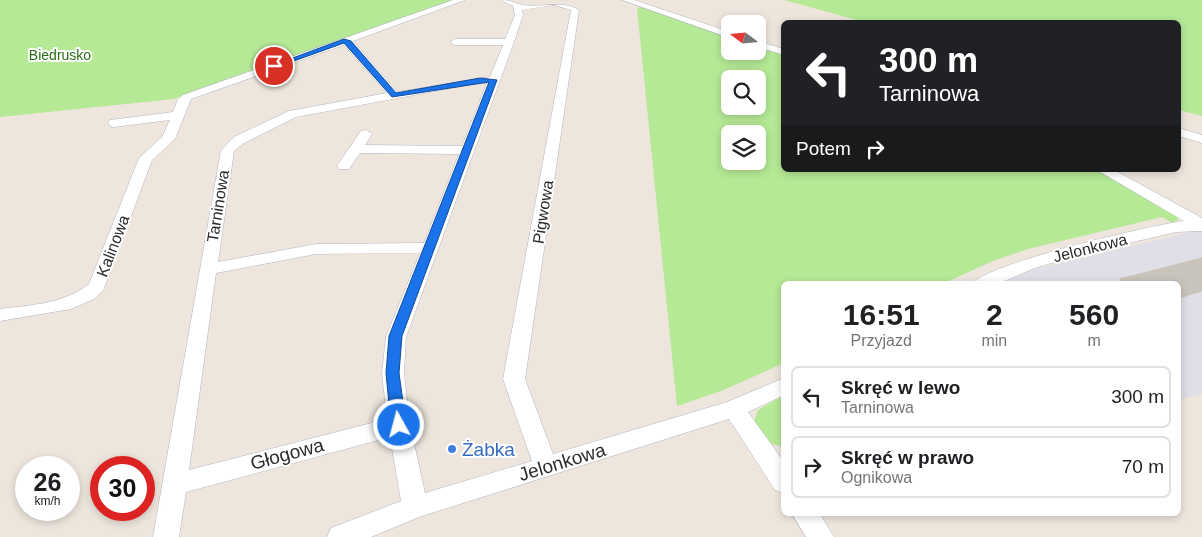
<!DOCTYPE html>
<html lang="pl">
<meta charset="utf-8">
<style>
body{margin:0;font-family:Arial,sans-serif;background:#f6f6f6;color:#202124;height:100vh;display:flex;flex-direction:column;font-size:19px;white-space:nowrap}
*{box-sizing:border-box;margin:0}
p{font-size:16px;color:#757577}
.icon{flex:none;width:28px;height:28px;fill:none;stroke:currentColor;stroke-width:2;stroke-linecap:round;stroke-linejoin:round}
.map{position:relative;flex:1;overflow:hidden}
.side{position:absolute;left:781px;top:281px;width:400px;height:235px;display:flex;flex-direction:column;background:#fff;border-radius:8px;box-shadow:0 2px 8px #0003}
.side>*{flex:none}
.top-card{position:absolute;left:781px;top:20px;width:400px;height:152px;border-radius:8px;box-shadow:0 2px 8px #0003;background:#202124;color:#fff;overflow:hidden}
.needle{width:32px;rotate:286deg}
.buttons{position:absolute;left:721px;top:15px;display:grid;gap:10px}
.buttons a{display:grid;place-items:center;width:45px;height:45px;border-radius:8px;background:#fff;box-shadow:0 2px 8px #0003;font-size:25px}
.speed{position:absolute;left:15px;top:456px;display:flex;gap:10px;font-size:25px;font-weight:700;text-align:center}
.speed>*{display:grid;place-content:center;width:65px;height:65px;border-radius:50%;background:#fff;box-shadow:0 2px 8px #0003;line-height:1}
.speed small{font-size:12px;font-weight:400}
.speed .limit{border:8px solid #d22;background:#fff;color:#111}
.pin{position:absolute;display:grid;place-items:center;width:42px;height:42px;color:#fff;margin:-21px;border:2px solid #fff;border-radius:50%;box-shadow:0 1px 5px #0007}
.me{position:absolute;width:55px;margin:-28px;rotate:353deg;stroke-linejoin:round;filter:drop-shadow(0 0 4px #0008)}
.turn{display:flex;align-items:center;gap:18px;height:105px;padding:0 15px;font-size:22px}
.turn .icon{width:65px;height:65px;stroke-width:2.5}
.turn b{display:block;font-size:35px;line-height:42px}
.then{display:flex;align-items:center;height:48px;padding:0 15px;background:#0003;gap:10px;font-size:19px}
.eta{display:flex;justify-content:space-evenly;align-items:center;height:85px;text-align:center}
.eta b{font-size:30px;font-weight:700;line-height:35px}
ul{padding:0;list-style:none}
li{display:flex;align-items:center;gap:15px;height:62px;margin:0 10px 8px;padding:0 5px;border:2px solid #e0e0e0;border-radius:8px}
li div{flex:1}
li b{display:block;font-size:19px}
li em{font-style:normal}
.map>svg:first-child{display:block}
.industrial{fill:#e0dee6}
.green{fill:#b5e995;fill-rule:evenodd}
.building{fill:#c9c4bb;stroke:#cac2b6}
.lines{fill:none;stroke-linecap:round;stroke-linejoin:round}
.minor-casing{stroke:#b1b4c0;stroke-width:1}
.minor{fill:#fff;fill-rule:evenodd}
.route{fill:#1a73e8;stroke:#114b97}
.shop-dot{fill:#3f7fe0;stroke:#fff;stroke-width:2}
.labels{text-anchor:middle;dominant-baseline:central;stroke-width:4;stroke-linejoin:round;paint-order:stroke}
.far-park-label{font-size:14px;fill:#2b6f15;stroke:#fff}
.street-label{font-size:16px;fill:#2b2b2b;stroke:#fff}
.near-shop-label{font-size:19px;fill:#366cbe;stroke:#fff;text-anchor:start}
.near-street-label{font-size:19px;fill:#2b2b2b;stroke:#fff}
</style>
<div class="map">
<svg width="1202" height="537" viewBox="0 0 1202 537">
<rect width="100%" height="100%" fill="#eee6dd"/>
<!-- industrial -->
<path class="industrial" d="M 1199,230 L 1202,232 L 1202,394 L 1179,400 L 1179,284 L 998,284 L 1020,273 Z"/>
<!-- green -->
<g class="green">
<path d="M 0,0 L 455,0 L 174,99 L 0,117 Z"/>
<path d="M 784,0 L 1202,0 L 1202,116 L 1179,110 L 1179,22 L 864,22 Z"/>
<path d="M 643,7 L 730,36 L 730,51 L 758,51 L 758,45 L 784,54 L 784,170 L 1100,170 L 1178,214 L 1178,220 L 1172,223 L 1162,217 L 1028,249 L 993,261 L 942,284 L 784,284 L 784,363 L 721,391 L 677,406 L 637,8 ZM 730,79 L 758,79 L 758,106 L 730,106 ZM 730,134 L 758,134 L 758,161 L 730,161 Z"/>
<path d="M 784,395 L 784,447 L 769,443 L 754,421 L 758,410 Z"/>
</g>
<!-- building -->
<path class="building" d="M 1202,258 L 1202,291 L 1179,298 L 1179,284 L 1121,284 L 1120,279 Z"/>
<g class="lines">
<!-- minor casing -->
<g class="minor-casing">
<g id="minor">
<path d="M 453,0 L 465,0 L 353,41 L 397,92 L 490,77 L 503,45 L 455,45 L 450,42 L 455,39 L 505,39 L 515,15 L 513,6 L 501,0 C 511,0 516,4 523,5 C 541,8 564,0 579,10 L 525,379 L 553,454 L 727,402 L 784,378 L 784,395 L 748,412 L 784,462 L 784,493 L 775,490 L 729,419 L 419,517 L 371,537 L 327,537 L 331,528 L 401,501 L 390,437 L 186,492 L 179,537 L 153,537 L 221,150 L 234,137 L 289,111 L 387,93 L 344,45 L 191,99 L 175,139 L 152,160 L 103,291 L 94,299 L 71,309 L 0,321 L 0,309 C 32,305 63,304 89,284 L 139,158 L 162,137 L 170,120 L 114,127 L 110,126 L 108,123 L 110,120 L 173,112 L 178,99 L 183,95 ZM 554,5 L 571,10 L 503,379 L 532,461 L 425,493 L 410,425 L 404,373 L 406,337 L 514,42 L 523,15 L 522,10 ZM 479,83 L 487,83 L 462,146 L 365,145 L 372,134 L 366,130 L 361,131 L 337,166 L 339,169 L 349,169 L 360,153 L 459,154 L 424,243 L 316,244 L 218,262 L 234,151 L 244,143 L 296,117 ZM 420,253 L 386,337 L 382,373 L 387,419 L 189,470 L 216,273 L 316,254 Z"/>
<path d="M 622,0 L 634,0 L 730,32 L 730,38 Z"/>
<path d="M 758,41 L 784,49 L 784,55 L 758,47 Z"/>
<path d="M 1179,128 L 1202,135 L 1202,143 L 1179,136 Z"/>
<path d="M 1097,170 L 1114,170 L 1202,218 L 1202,231 L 1176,232 L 1082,254 L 1035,268 L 997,284 L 973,284 C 987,263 1152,225 1184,221 Z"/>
<path d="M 792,514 L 820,514 L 834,537 L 806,537 Z"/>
</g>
</g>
<!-- minor -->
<use href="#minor" class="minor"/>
</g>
<!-- route -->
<path class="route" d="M 344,39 L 351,41 L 396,93 L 480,78 L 497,80 L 402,336 L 399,373 L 406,425 L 404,429 L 394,429 L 391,425 L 386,373 L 389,336 L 489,82 L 392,97 L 344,43 L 277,67 L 271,66 Z"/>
<!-- markers -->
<circle class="shop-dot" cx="452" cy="449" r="5"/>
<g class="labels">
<!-- far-park labels -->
<g class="far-park-label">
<text x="60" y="55">Biedrusko</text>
</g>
<!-- street labels -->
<g class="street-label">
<text transform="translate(218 206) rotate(-81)">Tarninowa</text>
<text transform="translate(543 212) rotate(-81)">Pigwowa</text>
<text transform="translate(113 246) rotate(-69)">Kalinowa</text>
<text transform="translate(1090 248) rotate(-14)">Jelonkowa</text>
</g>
<!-- near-shop labels -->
<g class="near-shop-label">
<text x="462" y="449">Żabka</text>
</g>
<!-- near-street labels -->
<g class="near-street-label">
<text transform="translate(287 454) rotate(-15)">Głogowa</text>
<text transform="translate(562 462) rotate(-17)">Jelonkowa</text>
</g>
</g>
</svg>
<div class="buttons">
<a><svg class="needle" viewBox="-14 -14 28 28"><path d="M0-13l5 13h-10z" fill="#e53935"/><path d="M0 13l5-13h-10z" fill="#757577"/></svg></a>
<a><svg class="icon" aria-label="search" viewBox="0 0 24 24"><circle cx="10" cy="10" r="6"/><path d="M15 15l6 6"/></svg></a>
<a><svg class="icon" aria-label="layers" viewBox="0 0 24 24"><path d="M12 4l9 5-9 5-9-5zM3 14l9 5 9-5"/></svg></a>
</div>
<div class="speed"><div>26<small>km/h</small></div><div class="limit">30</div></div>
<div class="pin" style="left:274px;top:66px;background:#d93025"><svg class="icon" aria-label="arrive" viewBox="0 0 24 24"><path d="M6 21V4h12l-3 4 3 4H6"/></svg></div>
<svg class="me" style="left:399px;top:425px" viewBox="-20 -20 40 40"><circle r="17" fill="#1a73e8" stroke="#fff" stroke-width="3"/><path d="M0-11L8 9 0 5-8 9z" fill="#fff"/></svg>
<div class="top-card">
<div class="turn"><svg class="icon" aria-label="left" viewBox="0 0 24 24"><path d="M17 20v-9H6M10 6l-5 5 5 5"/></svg><div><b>300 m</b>Tarninowa</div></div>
<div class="then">Potem<svg class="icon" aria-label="right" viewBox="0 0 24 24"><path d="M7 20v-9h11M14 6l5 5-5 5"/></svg></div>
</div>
<section class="side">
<div class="eta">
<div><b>16:51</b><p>Przyjazd</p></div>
<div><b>2</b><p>min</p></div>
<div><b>560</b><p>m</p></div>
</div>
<ul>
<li><svg class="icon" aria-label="left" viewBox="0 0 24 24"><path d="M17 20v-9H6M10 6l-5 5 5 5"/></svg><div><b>Skręć w lewo</b><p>Tarninowa</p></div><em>300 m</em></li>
<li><svg class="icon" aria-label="right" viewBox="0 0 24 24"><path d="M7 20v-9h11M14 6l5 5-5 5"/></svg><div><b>Skręć w prawo</b><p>Ognikowa</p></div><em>70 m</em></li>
</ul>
</section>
</div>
